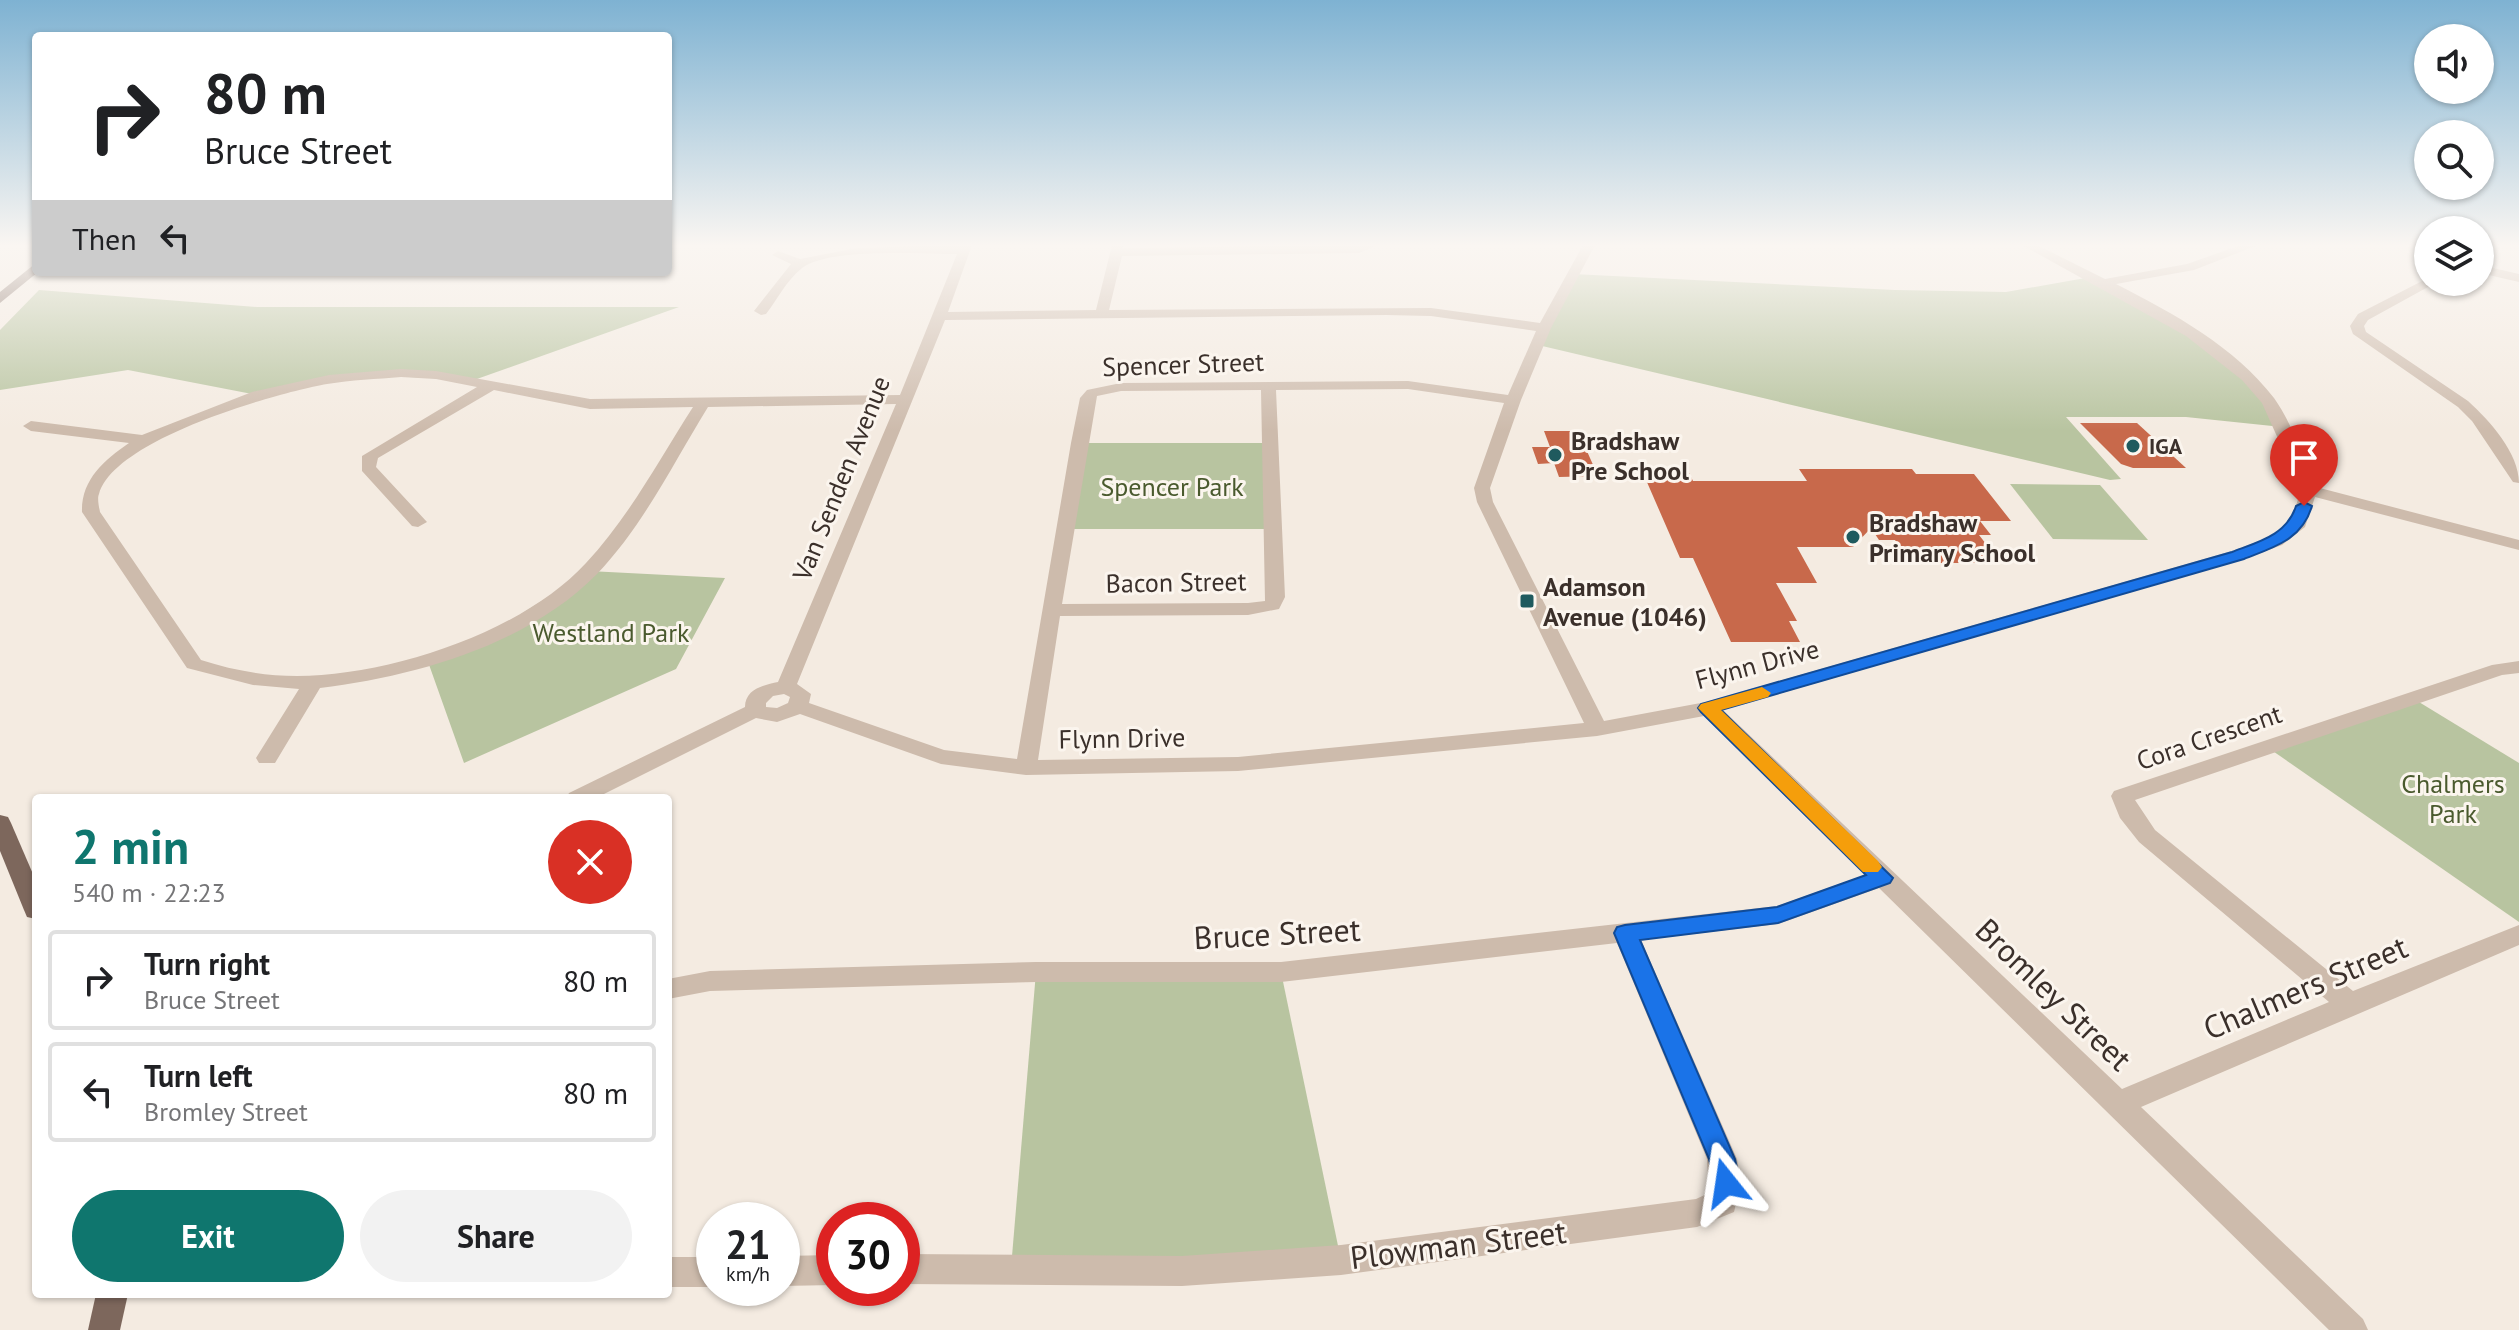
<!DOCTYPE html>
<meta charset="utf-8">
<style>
body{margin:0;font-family:"PT Sans",sans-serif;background:#f2f2f2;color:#202124;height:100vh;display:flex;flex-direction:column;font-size:30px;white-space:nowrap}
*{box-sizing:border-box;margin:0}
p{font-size:26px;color:#757577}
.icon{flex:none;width:44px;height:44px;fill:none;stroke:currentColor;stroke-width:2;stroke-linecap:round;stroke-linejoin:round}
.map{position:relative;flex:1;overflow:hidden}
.side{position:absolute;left:32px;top:794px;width:640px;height:504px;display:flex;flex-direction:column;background:#fff;border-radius:8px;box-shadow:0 2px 6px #0004}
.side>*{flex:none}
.banner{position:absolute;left:32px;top:32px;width:640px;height:244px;border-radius:8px;box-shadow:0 2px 6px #0004;background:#fff;color:#202124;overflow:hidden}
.buttons{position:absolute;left:2414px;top:24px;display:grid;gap:16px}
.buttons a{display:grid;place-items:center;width:80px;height:80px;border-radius:50%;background:#fff;box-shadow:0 2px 6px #0004;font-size:40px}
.speed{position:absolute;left:696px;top:1202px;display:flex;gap:16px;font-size:40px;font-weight:700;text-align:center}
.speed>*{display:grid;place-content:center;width:104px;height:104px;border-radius:50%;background:#fff;box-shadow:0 2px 6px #0004;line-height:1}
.speed small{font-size:20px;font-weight:400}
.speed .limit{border:12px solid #d22;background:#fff;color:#111}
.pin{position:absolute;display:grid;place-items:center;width:68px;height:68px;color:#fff;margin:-82px -34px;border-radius:50% 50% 50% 0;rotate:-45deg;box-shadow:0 0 8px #0007}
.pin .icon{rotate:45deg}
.me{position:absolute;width:88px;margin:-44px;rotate:345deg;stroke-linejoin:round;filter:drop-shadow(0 0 6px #0008)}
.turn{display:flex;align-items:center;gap:28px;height:168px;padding:0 40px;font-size:36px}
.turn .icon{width:104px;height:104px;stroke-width:2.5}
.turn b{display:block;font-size:56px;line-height:68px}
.then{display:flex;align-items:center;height:76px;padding:0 40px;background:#0003;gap:16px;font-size:30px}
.round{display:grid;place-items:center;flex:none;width:84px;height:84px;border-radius:42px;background:#f2f2f2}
.head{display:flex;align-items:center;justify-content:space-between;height:136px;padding:0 40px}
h1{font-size:48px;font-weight:800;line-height:60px;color:#0f766e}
.primary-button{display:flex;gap:16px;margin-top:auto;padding:16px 40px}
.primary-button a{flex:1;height:92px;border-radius:48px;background:#0f766e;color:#fff;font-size:32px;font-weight:800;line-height:92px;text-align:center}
.primary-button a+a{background:#f2f2f2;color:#202124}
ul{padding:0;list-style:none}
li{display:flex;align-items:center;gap:24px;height:100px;margin:0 16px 12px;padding:0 24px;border:4px solid #e0e0e0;border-radius:8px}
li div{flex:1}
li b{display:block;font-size:30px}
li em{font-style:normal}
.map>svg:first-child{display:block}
.green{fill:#b8c4a0}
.building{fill:#c8694b}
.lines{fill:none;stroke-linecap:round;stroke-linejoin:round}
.minor{fill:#cdbbac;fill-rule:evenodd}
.major{fill:#7d675c;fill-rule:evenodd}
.route{fill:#1a73e8;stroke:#114b97;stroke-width:2}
.slow{fill:#f59e0b}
.poi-dot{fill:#1f5a5e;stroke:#fbf5ee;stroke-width:3}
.labels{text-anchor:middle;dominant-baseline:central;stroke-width:6;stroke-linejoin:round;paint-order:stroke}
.far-poi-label{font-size:22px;font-weight:bold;fill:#3b302b;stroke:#fbf5ee;text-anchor:start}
.street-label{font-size:26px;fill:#3b302b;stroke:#fbf5ee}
.poi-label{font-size:26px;font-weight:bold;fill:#3b302b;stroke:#fbf5ee;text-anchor:start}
.park-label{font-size:26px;fill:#4a5a2e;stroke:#fbf5ee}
.near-street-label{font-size:32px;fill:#3b302b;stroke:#fbf5ee}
</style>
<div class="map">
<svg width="2519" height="1330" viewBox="0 0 2519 1330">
<rect width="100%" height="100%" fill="#f4ebe1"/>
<!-- green -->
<g class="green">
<path d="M 1573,274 L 1895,290 L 2006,292 L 2091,277 L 2153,311 L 2248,379 L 2282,427 L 2186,417 L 2066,417 L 2121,479 L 2110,480 L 1538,345 Z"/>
<path d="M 39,290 L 257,307 L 679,307 L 474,380 L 367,375 L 257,395 L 128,370 L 0,390 L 0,330 Z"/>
<path d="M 1079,443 L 1269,443 L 1274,529 L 1066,529 Z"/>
<path d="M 2010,484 L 2100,485 L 2148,540 L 2053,539 Z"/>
<path d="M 589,571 L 725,578 L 676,669 L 464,763 L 427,659 L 479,641 Z"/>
<path d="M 2414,699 L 2519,763 L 2519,922 L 2267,747 Z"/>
<path d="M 1036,972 L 1281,972 L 1341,1260 L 1011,1268 Z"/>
</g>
<!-- building -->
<g class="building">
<path d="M 2080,423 L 2137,423 L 2186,468 L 2133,468 L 2121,464 Z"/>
<path d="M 1544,431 L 1578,431 L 1598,476 L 1559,477 L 1554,463 L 1538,464 L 1532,447 L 1550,447 Z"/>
<path d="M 1799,469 L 1912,469 L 1916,474 L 1974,474 L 2011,521 L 1980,521 L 1991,535 L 1979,535 L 2001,563 L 1911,563 L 1895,540 L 1879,540 L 1871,528 L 1853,547 L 1797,547 L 1817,583 L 1776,583 L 1797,621 L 1789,621 L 1800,642 L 1731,642 L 1693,558 L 1680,558 L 1643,473 L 1689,473 L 1693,481 L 1807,481 Z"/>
</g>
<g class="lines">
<!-- minor -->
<g class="minor">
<path d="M 960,245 L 972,245 L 948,312 L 1096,310 L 1112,245 L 1124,245 L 1123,248 L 1378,245 L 1359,253 L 1122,256 L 1109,310 L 1431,308 L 1540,323 L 1583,245 L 1595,245 L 1551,328 L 1521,400 L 1490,488 L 1493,502 L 1604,721 L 1706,702 L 2232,551 L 2270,537 L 2291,521 L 2301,490 L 2262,403 L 2242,380 L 2186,336 L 2022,245 L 2037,245 L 2105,279 L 2187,264 L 2241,245 L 2258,245 L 2194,270 L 2116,284 C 2173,313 2235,347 2274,398 C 2293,425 2303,457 2316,487 L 2519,540 L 2519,550 L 2315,497 L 2305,527 L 2282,545 L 2244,559 L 1723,710 L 2122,1089 L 2329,1002 L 2139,842 L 2120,818 L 2111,796 L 2114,791 L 2492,665 L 2519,661 L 2519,673 L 2502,675 L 2135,800 L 2155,830 L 2353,991 L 2519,925 L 2519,945 L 2141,1107 L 2363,1319 L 2368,1330 L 2329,1330 L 1879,888 L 1778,924 L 1641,940 L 1737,1159 L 1741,1183 L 1734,1212 L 1697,1227 L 1341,1275 L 1182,1286 L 902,1284 L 902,1254 L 1182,1256 L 1341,1245 L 1696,1199 L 1709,1193 L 1707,1159 L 1617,943 L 1281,982 L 1036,982 L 710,991 L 668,999 L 668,979 L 710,971 L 1036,962 L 1281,962 L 1777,906 L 1865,875 L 1704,716 L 1597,736 L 1238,771 L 1026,775 L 941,764 L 800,714 L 777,722 L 756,718 L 596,798 L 566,798 L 569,793 L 745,707 C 745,689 764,685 778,682 L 896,404 L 708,407 C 674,462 643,526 597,574 C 527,645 416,676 320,688 L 275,763 L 259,763 L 256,758 L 299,689 L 253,685 L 187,668 L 82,512 C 81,480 104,460 129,443 L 31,431 L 23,426 L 31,421 L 142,435 L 252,392 L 329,375 L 401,369 L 436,371 L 590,399 L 900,395 L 957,254 C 921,254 827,247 801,269 C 786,281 777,300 766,314 L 761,315 L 754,311 L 791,264 L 772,255 L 778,251 L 800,259 L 857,248 ZM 1386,315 L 1431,316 L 1536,331 L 1508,395 L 1408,381 L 1121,383 L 1087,390 L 1080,398 L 1071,443 L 1017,759 L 944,750 L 809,703 L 811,694 L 797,684 L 945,320 ZM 401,377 L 436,379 L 477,387 L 362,456 L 362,471 L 412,526 L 418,527 L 427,522 L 376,467 L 378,458 L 494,390 L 590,409 L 693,407 C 659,460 629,517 586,563 C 523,632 389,676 297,676 C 264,676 232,670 201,660 L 100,512 C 99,507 97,498 99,494 C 114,439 276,393 327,384 C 351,380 377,379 401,377 ZM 1408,389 L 1504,403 L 1474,488 L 1477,502 L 1584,723 L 1238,757 L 1038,760 L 1060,616 L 1248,615 L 1279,609 L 1285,597 L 1276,390 ZM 1261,390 L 1265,601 L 1248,603 L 1062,604 L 1097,396 L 1121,391 ZM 784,694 L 790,697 L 788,703 L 777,708 L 766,707 L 766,703 L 773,696 Z"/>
<path d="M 2480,265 L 2519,274 L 2519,282 L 2480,273 Z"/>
<path d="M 2426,279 L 2437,282 L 2368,320 L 2364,326 L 2366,332 L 2468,401 C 2490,421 2519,453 2519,483 L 2513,482 L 2472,421 L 2458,407 L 2353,334 L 2350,326 L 2358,314 Z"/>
<path d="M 834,1255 L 834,1285 L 782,1286 L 782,1256 Z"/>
<rect x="668" y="1257" width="46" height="30"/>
</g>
<!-- major -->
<g class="major">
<path d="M 36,263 L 38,272 L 0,303 L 0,292 Z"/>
<path d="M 0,815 L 8,817 L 11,823 L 36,881 L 36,919 L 27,917 L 24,910 L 0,851 Z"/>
<path d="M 96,1294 L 128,1294 L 120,1330 L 88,1330 Z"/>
</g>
</g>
<!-- sky -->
<linearGradient id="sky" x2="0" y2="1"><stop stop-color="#7eb2d2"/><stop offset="0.57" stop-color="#faf6f2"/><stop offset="1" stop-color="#faf6f2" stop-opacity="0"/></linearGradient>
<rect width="2519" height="431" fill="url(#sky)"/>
<!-- route -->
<path class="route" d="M 2304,502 L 2312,506 C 2302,540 2274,547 2244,559 L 1721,710 L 1893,878 L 1890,883 L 1778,923 L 1640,940 L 1735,1159 L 1740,1183 L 1736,1192 L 1726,1196 L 1717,1192 L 1709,1159 L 1614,933 L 1617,927 L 1625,925 L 1777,907 L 1866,875 L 1701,712 L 1698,708 L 1701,704 L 2232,552 C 2258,542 2287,535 2296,506 Z"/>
<!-- slow -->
<path class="slow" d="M 1762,687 L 1771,693 L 1768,697 L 1721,710 L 1878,861 L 1882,867 L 1878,872 L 1863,872 L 1698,708 L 1701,704 Z"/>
<!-- markers -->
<g class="poi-dot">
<circle cx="2133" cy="446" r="8"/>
<circle cx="1555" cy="455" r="8"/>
<circle cx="1853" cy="537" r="8"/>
<rect x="1519" y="593" width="16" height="16" rx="4"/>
</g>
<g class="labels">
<!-- far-poi labels -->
<g class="far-poi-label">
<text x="2149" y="446">IGA</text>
</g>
<!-- street labels -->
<g class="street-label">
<text transform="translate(1183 364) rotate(-2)">Spencer Street</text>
<text transform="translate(841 478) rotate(-68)">Van Senden Avenue</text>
<text transform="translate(1176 582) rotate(-1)">Bacon Street</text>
<text transform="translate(1757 664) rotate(-15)">Flynn Drive</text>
<text transform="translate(2209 737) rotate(-19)">Cora Crescent</text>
<text transform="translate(1122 738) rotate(-1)">Flynn Drive</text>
</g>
<!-- poi labels -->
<g class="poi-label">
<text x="1571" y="440">Bradshaw<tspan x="1571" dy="30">Pre School</tspan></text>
<text x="1869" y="522">Bradshaw<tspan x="1869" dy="30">Primary School</tspan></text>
<text x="1543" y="586">Adamson<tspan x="1543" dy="30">Avenue (1046)</tspan></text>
</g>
<!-- park labels -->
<g class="park-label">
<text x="1172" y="486">Spencer Park</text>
<text x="611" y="632">Westland Park</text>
<text x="2453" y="783">Chalmers<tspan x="2453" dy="30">Park</tspan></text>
</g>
<!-- near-street labels -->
<g class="near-street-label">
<text transform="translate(1277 933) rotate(-3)">Bruce Street</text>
<text transform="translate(2305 987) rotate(-23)">Chalmers Street</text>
<text transform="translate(2054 994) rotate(44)">Bromley Street</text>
<text transform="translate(1458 1244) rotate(-7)">Plowman Street</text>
</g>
</g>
</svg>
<div class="buttons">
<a><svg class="icon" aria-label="sound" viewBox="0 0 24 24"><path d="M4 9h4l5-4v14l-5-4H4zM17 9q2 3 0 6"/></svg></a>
<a><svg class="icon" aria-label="search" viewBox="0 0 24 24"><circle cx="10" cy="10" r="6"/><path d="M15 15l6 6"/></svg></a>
<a><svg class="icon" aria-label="layers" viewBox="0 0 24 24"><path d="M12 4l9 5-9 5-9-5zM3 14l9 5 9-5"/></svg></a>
</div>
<div class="speed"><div>21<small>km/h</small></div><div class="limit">30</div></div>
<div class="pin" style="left:2304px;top:506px;background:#d93025"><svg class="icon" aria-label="arrive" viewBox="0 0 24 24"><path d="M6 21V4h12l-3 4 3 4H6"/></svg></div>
<svg class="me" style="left:1726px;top:1183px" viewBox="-20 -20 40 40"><path d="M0-17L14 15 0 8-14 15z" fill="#1a73e8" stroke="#fff" stroke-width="4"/></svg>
<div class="banner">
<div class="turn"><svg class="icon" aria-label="right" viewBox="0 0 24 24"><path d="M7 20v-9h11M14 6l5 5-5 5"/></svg><div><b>80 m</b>Bruce Street</div></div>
<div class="then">Then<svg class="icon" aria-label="left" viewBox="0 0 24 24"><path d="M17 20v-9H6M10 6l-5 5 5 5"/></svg></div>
</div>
<section class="side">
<div class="head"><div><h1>2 min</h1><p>540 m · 22:23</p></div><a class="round" style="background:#d93025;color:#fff"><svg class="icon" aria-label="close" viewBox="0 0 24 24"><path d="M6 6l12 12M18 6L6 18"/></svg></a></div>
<ul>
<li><svg class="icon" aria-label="right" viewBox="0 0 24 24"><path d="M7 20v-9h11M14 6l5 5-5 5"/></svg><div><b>Turn right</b><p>Bruce Street</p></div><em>80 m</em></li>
<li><svg class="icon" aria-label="left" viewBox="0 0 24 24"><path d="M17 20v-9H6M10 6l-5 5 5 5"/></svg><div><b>Turn left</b><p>Bromley Street</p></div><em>80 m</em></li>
</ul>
<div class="primary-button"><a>Exit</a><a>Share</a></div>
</section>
</div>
